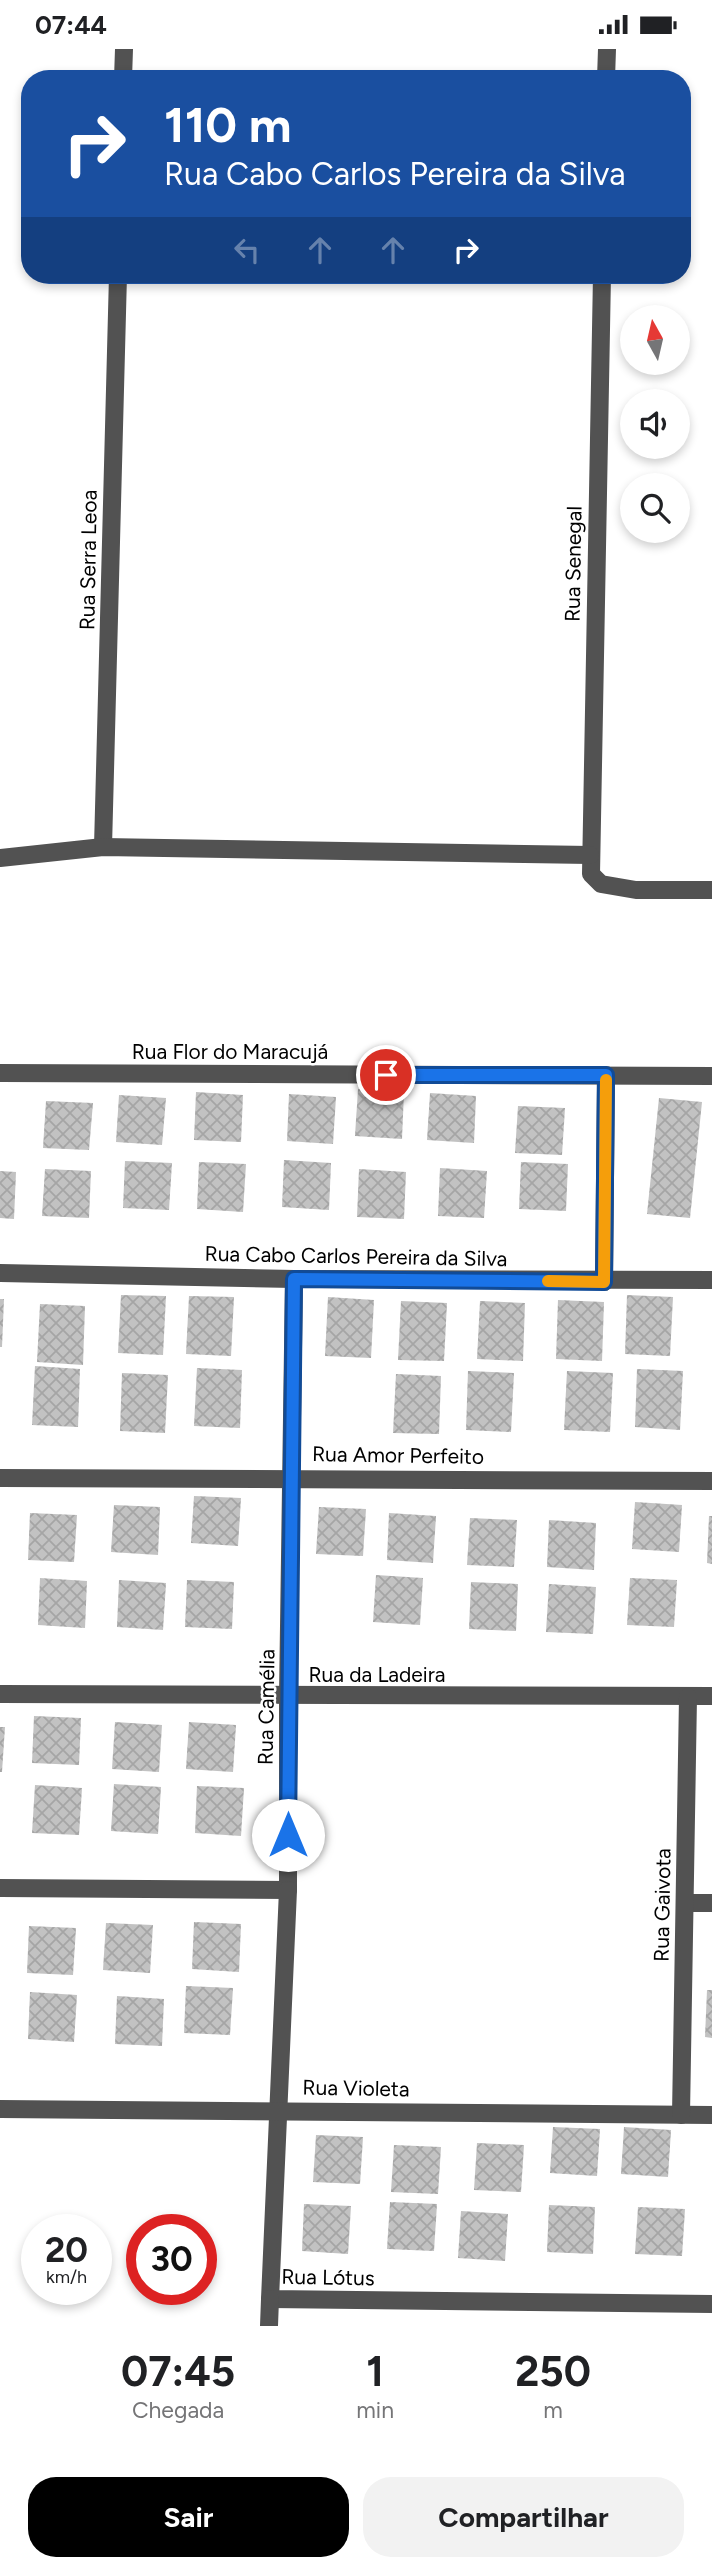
<!DOCTYPE html>
<html lang="pt">
<meta charset="utf-8">
<style>
body{margin:0;font-family:Figtree,sans-serif;background:#f2f2f2;color:#202124;height:100vh;display:flex;flex-direction:column;font-size:26px;white-space:nowrap}
*{box-sizing:border-box;margin:0}
p{font-size:23px;color:#757577}
.icon{flex:none;width:38px;height:38px;fill:none;stroke:currentColor;stroke-width:2;stroke-linecap:round;stroke-linejoin:round}
.map{position:relative;height:2277px;overflow:hidden}
.panel{display:flex;flex-direction:column;background:#fff;flex:1}
.panel>*{flex:none}
.top-card{position:absolute;left:21px;top:21px;width:670px;height:214px;border-radius:28px;box-shadow:0 4px 10px #0003;background:#1a4fa0;color:#fff;overflow:hidden}
.needle{width:46px;rotate:352deg}
.fabs{position:absolute;left:620px;top:256px;display:grid;gap:14px}
.fabs a{display:grid;place-items:center;width:70px;height:70px;border-radius:50%;background:#fff;box-shadow:0 4px 10px #0003;font-size:35px}
.speed{position:absolute;left:21px;top:2165px;display:flex;gap:14px;font-size:35px;font-weight:700;text-align:center}
.speed>*{display:grid;place-content:center;width:91px;height:91px;border-radius:50%;background:#fff;box-shadow:0 4px 10px #0003;line-height:1}
.speed small{font-size:18px;font-weight:400}
.speed .limit{border:10px solid #d22;background:#fff;color:#111}
.pin{position:absolute;display:grid;place-items:center;width:60px;height:60px;color:#fff;margin:-30px;border:4px solid #fff;border-radius:50%;box-shadow:0 2px 7px #0007}
.me{position:absolute;width:77px;margin:-38px;rotate:0deg;stroke-linejoin:round;filter:drop-shadow(0 0 5px #0008)}
.turn{display:flex;align-items:center;gap:24px;height:147px;padding:0 28px;font-size:32px}
.turn .icon{width:91px;height:91px;stroke-width:2.5}
.turn b{display:block;font-size:49px;line-height:60px}
.lanes{display:flex;align-items:center;height:66px;padding:0 28px;background:#0003;justify-content:center;gap:35px;direction:ltr}
.lanes .off{opacity:.35}
.eta{display:flex;justify-content:space-evenly;align-items:center;height:119px;text-align:center}
.eta b{font-size:42px;font-weight:700;line-height:49px}
.button{display:flex;gap:14px;margin-top:auto;padding:14px 28px}
.button a{flex:1;height:80px;border-radius:28px;background:#000;color:#fff;font-size:28px;font-weight:700;line-height:80px;text-align:center}
.button a+a{background:#f2f2f2;color:#202124}
.status{display:flex;justify-content:space-between;align-items:center;height:49px;padding:0 35px;background:#fff;direction:ltr}
.status svg{height:19px;fill:currentColor}
.map>svg:first-child{display:block}
.building{fill:url(#building-cross-hatch)}
.lines{fill:none;stroke-linecap:round;stroke-linejoin:round}
.minor{stroke:#525252;stroke-width:18}
.route-casing{stroke:#114b97;stroke-width:18}
.route{stroke:#1a73e8;stroke-width:12}
.slow{stroke:#f59e0b;stroke-width:12}
.labels{text-anchor:middle;dominant-baseline:central;stroke-width:5;stroke-linejoin:round;paint-order:stroke}
.street-label{font-size:21px;fill:#000;stroke:#fff}
</style>
<div class="status"><b>07:44</b><svg viewBox="0 0 49 12"><path d="M0 12V9h3v3zM5 12V6h3v6zM10 12V3h3v9zM15 12V0h3v12zM26 1h20v11H26zM47 4h2v5h-2z"/></svg></div>
<div class="map">
<svg width="712" height="2277" viewBox="0 0 712 2277">
<defs>
<pattern id="building-cross-hatch" width="8" height="8" patternUnits="userSpaceOnUse" patternTransform="scale(1.75)"><rect width="8" height="8" fill="#c2c2c2"/><path d="M0 0l8 8M0 8l8-8" fill="none" stroke="#a5a5a5"/></pattern>
</defs>
<rect width="100%" height="100%" fill="#fff"/>
<!-- building -->
<g class="building">
<path d="M 358,1040 L 404,1043 L 402,1090 L 355,1087 Z"/>
<path d="M 196,1043 L 243,1046 L 241,1093 L 194,1091 Z"/>
<path d="M 430,1044 L 476,1047 L 474,1094 L 427,1091 Z"/>
<path d="M 289,1045 L 336,1048 L 333,1095 L 287,1092 Z"/>
<path d="M 119,1046 L 166,1049 L 162,1096 L 116,1093 Z"/>
<path d="M 659,1049 L 702,1053 L 690,1169 L 647,1165 Z"/>
<path d="M 46,1052 L 93,1054 L 89,1101 L 43,1099 Z"/>
<path d="M 518,1057 L 565,1059 L 562,1106 L 515,1104 Z"/>
<path d="M 284,1111 L 331,1114 L 329,1161 L 282,1158 Z"/>
<path d="M 125,1112 L 172,1114 L 169,1161 L 123,1159 Z"/>
<path d="M 199,1113 L 246,1115 L 243,1163 L 197,1160 Z"/>
<path d="M 521,1113 L 568,1115 L 566,1162 L 519,1160 Z"/>
<path d="M 440,1119 L 487,1122 L 484,1169 L 438,1167 Z"/>
<path d="M 45,1120 L 91,1122 L 89,1169 L 42,1167 Z"/>
<path d="M 359,1120 L 406,1123 L 404,1170 L 357,1168 Z"/>
<path d="M 0,1122 L 16,1123 L 14,1170 L 0,1169 Z"/>
<path d="M 121,1246 L 166,1247 L 163,1306 L 118,1304 Z"/>
<path d="M 627,1246 L 673,1248 L 670,1307 L 625,1305 Z"/>
<path d="M 189,1247 L 234,1248 L 231,1307 L 186,1305 Z"/>
<path d="M 328,1248 L 374,1251 L 371,1309 L 325,1307 Z"/>
<path d="M 0,1250 L 4,1250 L 2,1298 L 0,1298 Z"/>
<path d="M 558,1251 L 604,1253 L 602,1312 L 556,1310 Z"/>
<path d="M 401,1252 L 447,1254 L 444,1312 L 398,1311 Z"/>
<path d="M 480,1252 L 525,1254 L 523,1312 L 477,1310 Z"/>
<path d="M 40,1255 L 85,1257 L 83,1316 L 37,1313 Z"/>
<path d="M 35,1317 L 80,1320 L 78,1378 L 32,1376 Z"/>
<path d="M 197,1319 L 242,1321 L 240,1379 L 194,1377 Z"/>
<path d="M 637,1320 L 683,1322 L 680,1381 L 635,1378 Z"/>
<path d="M 468,1322 L 514,1324 L 511,1383 L 466,1381 Z"/>
<path d="M 567,1322 L 613,1324 L 610,1383 L 564,1381 Z"/>
<path d="M 122,1324 L 168,1326 L 165,1384 L 120,1382 Z"/>
<path d="M 396,1325 L 441,1327 L 439,1385 L 393,1384 Z"/>
<path d="M 194,1447 L 241,1449 L 238,1497 L 191,1494 Z"/>
<path d="M 635,1453 L 682,1456 L 679,1503 L 632,1500 Z"/>
<path d="M 114,1456 L 160,1458 L 158,1506 L 111,1503 Z"/>
<path d="M 319,1458 L 366,1460 L 363,1507 L 316,1505 Z"/>
<path d="M 30,1464 L 77,1466 L 74,1513 L 28,1511 Z"/>
<path d="M 389,1464 L 436,1467 L 433,1514 L 387,1511 Z"/>
<path d="M 709,1467 L 712,1467 L 712,1515 L 707,1514 Z"/>
<path d="M 470,1469 L 517,1471 L 514,1518 L 467,1516 Z"/>
<path d="M 549,1471 L 596,1474 L 594,1521 L 547,1518 Z"/>
<path d="M 376,1526 L 423,1529 L 420,1576 L 373,1573 Z"/>
<path d="M 40,1529 L 87,1532 L 85,1579 L 38,1576 Z"/>
<path d="M 630,1529 L 677,1531 L 674,1578 L 627,1576 Z"/>
<path d="M 119,1531 L 166,1534 L 163,1581 L 117,1578 Z"/>
<path d="M 187,1531 L 234,1533 L 232,1580 L 185,1578 Z"/>
<path d="M 471,1533 L 518,1535 L 516,1582 L 469,1580 Z"/>
<path d="M 549,1535 L 596,1538 L 593,1585 L 546,1583 Z"/>
<path d="M 34,1667 L 81,1669 L 79,1716 L 32,1714 Z"/>
<path d="M 115,1673 L 162,1676 L 159,1723 L 112,1720 Z"/>
<path d="M 189,1673 L 236,1676 L 233,1723 L 186,1720 Z"/>
<path d="M 0,1678 L 5,1678 L 2,1723 L 0,1723 Z"/>
<path d="M 114,1735 L 161,1738 L 158,1785 L 111,1782 Z"/>
<path d="M 35,1736 L 82,1739 L 79,1786 L 32,1784 Z"/>
<path d="M 197,1737 L 244,1739 L 241,1787 L 195,1784 Z"/>
<path d="M 194,1873 L 241,1875 L 239,1923 L 192,1920 Z"/>
<path d="M 106,1874 L 153,1876 L 150,1924 L 103,1921 Z"/>
<path d="M 29,1877 L 76,1879 L 73,1926 L 27,1924 Z"/>
<path d="M 186,1937 L 233,1939 L 230,1986 L 184,1984 Z"/>
<path d="M 707,1941 L 712,1941 L 712,1989 L 705,1988 Z"/>
<path d="M 30,1943 L 77,1946 L 74,1993 L 28,1990 Z"/>
<path d="M 117,1947 L 164,1950 L 162,1997 L 115,1995 Z"/>
<path d="M 553,2078 L 600,2080 L 597,2127 L 550,2124 Z"/>
<path d="M 624,2078 L 671,2081 L 668,2128 L 621,2125 Z"/>
<path d="M 316,2086 L 363,2088 L 360,2135 L 313,2133 Z"/>
<path d="M 477,2094 L 524,2096 L 521,2143 L 474,2141 Z"/>
<path d="M 394,2096 L 441,2098 L 438,2145 L 391,2143 Z"/>
<path d="M 390,2153 L 437,2155 L 434,2202 L 387,2200 Z"/>
<path d="M 304,2155 L 351,2157 L 348,2205 L 302,2202 Z"/>
<path d="M 549,2156 L 595,2158 L 593,2205 L 547,2203 Z"/>
<path d="M 638,2158 L 685,2160 L 682,2207 L 635,2205 Z"/>
<path d="M 461,2162 L 508,2165 L 505,2212 L 458,2209 Z"/>
</g>
<g class="lines">
<!-- minor -->
<g class="minor">
<path d="M 123,30 L 124,0"/>
<path d="M 606,30 L 607,0"/>
<path d="M 602,226 L 591,825 L 601,835 L 636,841 L 712,841"/>
<path d="M 103,798 L 118,226"/>
<path d="M 0,809 L 103,798 L 590,806"/>
<path d="M 0,1024 L 712,1027"/>
<path d="M 0,1224 L 294,1230 L 712,1231"/>
<path d="M 604,1233 L 606,1026"/>
<path d="M 0,1429 L 712,1432"/>
<path d="M 0,1645 L 712,1647"/>
<path d="M 0,1839 L 288,1841 L 288,1647 L 294,1230"/>
<path d="M 288,1841 L 270,2250 L 712,2255"/>
<path d="M 685,1854 L 712,1854"/>
<path d="M 0,2060 L 712,2066"/>
<path d="M 681,2066 L 688,1648"/>
<path d="M 269,2277 L 270,2250"/>
</g>
</g>
<g class="lines">
<!-- route casing -->
<g class="route-casing">
<path id="route" d="M 288,1786 L 294,1230 L 604,1233 L 606,1026 L 386,1026"/>
</g>
<!-- route -->
<use href="#route" class="route"/>
<!-- slow -->
<path class="slow" d="M 548,1232 L 604,1233 L 606,1031"/>
</g>
<g class="labels">
<!-- street labels -->
<g class="street-label">
<text transform="translate(88 511) rotate(-89)">Rua Serra Leoa</text>
<text transform="translate(573 515) rotate(-89)">Rua Senegal</text>
<text x="230" y="1002">Rua Flor do Maracujá</text>
<text transform="translate(356 1207) rotate(1)">Rua Cabo Carlos Pereira da Silva</text>
<text transform="translate(398 1406) rotate(1)">Rua Amor Perfeito</text>
<text x="377" y="1625">Rua da Ladeira</text>
<text transform="translate(266 1658) rotate(-89)">Rua Camélia</text>
<text transform="translate(662 1856) rotate(-89)">Rua Gaivota</text>
<text transform="translate(356 2039) rotate(1)">Rua Violeta</text>
<text transform="translate(328 2228) rotate(1)">Rua Lótus</text>
</g>
</g>
</svg>
<div class="fabs">
<a><svg class="needle" viewBox="-14 -14 28 28"><path d="M0-13l5 13h-10z" fill="#e53935"/><path d="M0 13l5-13h-10z" fill="#757577"/></svg></a>
<a><svg class="icon" aria-label="sound" viewBox="0 0 24 24"><path d="M4 9h4l5-4v14l-5-4H4zM17 9q2 3 0 6"/></svg></a>
<a><svg class="icon" aria-label="search" viewBox="0 0 24 24"><circle cx="10" cy="10" r="6"/><path d="M15 15l6 6"/></svg></a>
</div>
<div class="speed"><div>20<small>km/h</small></div><div class="limit">30</div></div>
<div class="pin" style="left:386px;top:1026px;background:#d93025"><svg class="icon" aria-label="arrive" viewBox="0 0 24 24"><path d="M6 21V4h12l-3 4 3 4H6"/></svg></div>
<svg class="me" style="left:288px;top:1786px" viewBox="-20 -20 40 40"><circle r="19" fill="#fff"/><path d="M0-13L10 11 0 6-10 11z" fill="#1a73e8"/></svg>
<div class="top-card">
<div class="turn"><svg class="icon" aria-label="right" viewBox="0 0 24 24"><path d="M7 20v-9h11M14 6l5 5-5 5"/></svg><div><b>110 m</b>Rua Cabo Carlos Pereira da Silva</div></div>
<div class="lanes"><svg class="icon off" aria-label="left" viewBox="0 0 24 24"><path d="M17 20v-9H6M10 6l-5 5 5 5"/></svg><svg class="icon off" aria-label="ahead" viewBox="0 0 24 24"><path d="M12 20V5M6 11l6-6 6 6"/></svg><svg class="icon off" aria-label="ahead" viewBox="0 0 24 24"><path d="M12 20V5M6 11l6-6 6 6"/></svg><svg class="icon" aria-label="right" viewBox="0 0 24 24"><path d="M7 20v-9h11M14 6l5 5-5 5"/></svg></div>
</div>
</div>
<section class="panel">
<div class="eta">
<div><b>07:45</b><p>Chegada</p></div>
<div><b>1</b><p>min</p></div>
<div><b>250</b><p>m</p></div>
</div>
<div class="button"><a>Sair</a><a>Compartilhar</a></div>
</section>
